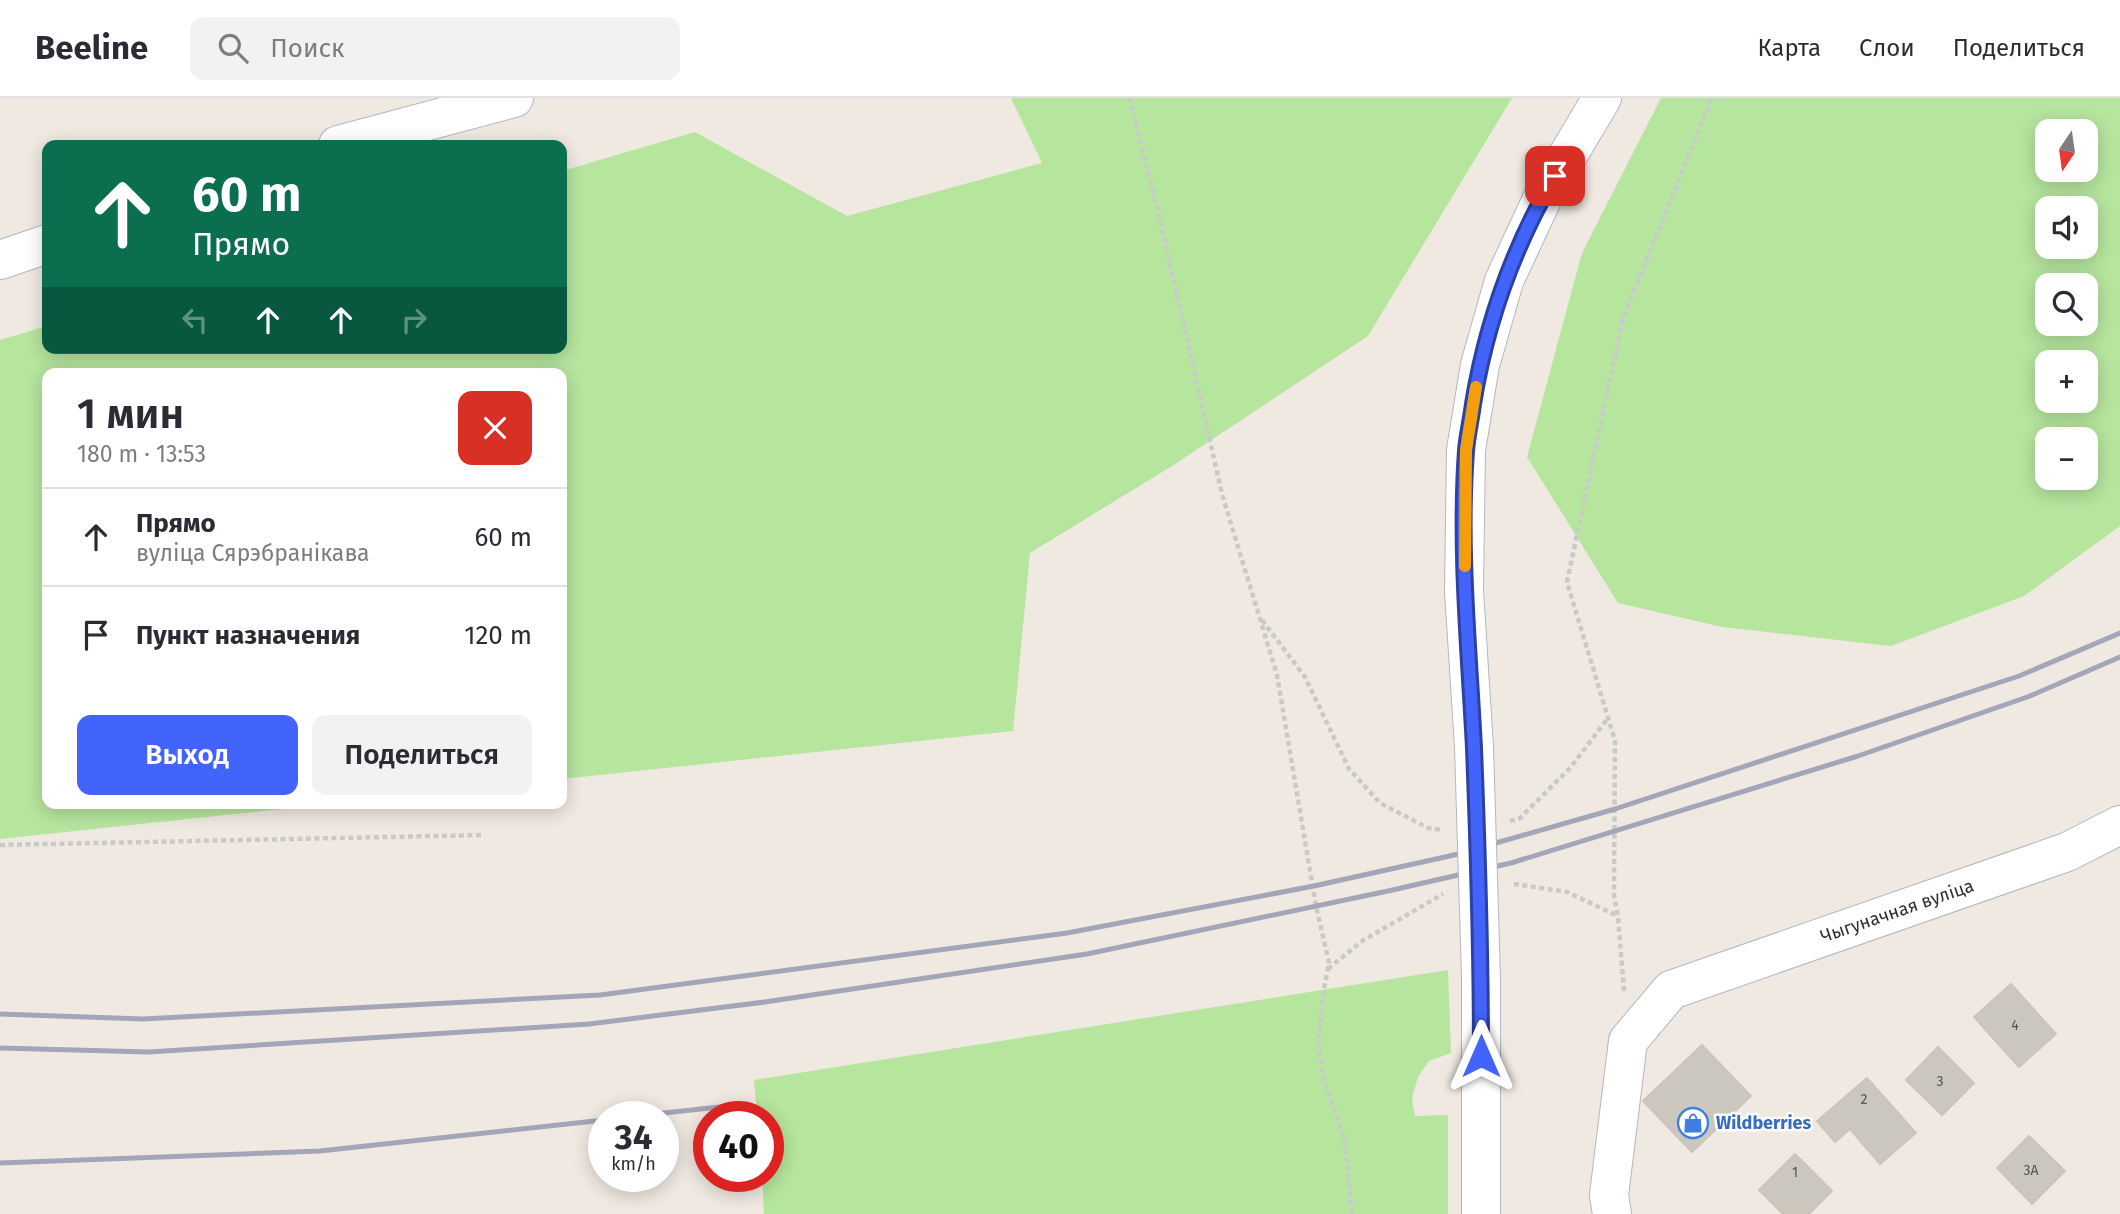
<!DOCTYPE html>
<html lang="ru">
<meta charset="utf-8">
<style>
body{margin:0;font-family:"Fira Sans",sans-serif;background:#f2f2f3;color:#2b2b33;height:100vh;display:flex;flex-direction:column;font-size:26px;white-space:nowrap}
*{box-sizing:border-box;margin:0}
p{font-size:23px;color:#7c7c81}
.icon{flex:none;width:38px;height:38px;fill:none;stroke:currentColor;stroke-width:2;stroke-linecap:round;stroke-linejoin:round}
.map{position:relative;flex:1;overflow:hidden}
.sheet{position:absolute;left:42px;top:270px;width:525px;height:441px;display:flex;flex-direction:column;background:#fff;border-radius:14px;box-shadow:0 4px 18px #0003}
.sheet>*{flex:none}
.guide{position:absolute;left:42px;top:42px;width:525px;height:214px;border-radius:14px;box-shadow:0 4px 18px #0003;background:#0b6e4f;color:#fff;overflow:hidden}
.needle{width:46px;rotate:193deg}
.fabs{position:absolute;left:2035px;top:21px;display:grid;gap:14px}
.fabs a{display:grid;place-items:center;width:63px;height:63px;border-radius:14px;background:#fff;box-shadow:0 4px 18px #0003;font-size:35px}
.speed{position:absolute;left:588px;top:1003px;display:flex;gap:14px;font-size:35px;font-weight:700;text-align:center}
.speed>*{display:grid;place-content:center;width:91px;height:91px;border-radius:50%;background:#fff;box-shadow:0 4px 18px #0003;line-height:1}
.speed small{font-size:18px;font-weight:400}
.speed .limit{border:10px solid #d22;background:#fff;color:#111}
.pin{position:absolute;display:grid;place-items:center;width:60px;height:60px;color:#fff;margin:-30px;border-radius:14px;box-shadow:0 4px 10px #0006}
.me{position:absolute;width:77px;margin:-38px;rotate:0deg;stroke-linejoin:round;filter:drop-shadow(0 0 5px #0008)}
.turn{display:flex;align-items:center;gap:24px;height:147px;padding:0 35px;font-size:32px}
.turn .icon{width:91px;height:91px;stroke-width:2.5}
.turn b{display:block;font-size:49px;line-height:60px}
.lanes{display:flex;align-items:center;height:66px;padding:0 35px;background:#0003;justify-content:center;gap:35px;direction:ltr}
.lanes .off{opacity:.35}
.round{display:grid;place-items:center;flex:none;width:74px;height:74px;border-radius:14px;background:#f2f2f3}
.headline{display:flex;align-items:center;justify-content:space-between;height:119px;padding:0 35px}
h1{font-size:42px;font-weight:600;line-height:52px}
.primary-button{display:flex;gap:14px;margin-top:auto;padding:14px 35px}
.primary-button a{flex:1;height:80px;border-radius:14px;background:#4264fb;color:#fff;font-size:28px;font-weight:600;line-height:80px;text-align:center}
.primary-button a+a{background:#f2f2f3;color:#2b2b33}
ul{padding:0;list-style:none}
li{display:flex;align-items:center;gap:21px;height:98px;padding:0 35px;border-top:2px solid #e1e1e2}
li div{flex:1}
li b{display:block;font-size:26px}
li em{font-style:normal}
header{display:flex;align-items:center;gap:42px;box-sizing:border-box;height:98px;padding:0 35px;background:#fff;border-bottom:2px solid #e1e1e2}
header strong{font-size:33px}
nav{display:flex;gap:38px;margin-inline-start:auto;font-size:24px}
.search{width:490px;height:63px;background:#f2f2f3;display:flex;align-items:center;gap:18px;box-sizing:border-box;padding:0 24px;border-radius:14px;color:#7c7c81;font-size:26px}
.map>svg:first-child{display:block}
.green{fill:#b6e59e;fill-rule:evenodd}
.building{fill:#cbc7bf;stroke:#cbc5ba;stroke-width:2}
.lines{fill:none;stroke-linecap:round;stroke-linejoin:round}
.street-casing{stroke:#b4b7c1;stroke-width:40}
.secondary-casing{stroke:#b4b7c1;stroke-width:40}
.path{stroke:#c9c9c9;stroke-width:4.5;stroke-dasharray:5 3.5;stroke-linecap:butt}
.street{stroke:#fff;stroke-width:38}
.secondary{stroke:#fff;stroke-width:38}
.rail{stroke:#a3a6b8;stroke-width:5}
.secondary-bridge-casing{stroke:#b4b7c1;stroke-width:40;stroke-linecap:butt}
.secondary-bridge{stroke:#fff;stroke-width:38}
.route-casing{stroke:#2b41a3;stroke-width:18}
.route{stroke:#4264fb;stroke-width:12}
.slow{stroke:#f59e0b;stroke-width:12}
.labels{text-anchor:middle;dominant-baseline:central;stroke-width:5;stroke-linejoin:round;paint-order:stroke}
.number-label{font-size:14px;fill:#555452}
.street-label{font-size:18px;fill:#2e2e2e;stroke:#fff}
.shop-label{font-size:18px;font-weight:bold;fill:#366cbe;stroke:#fff;text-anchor:start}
</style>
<header>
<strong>Beeline</strong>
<div class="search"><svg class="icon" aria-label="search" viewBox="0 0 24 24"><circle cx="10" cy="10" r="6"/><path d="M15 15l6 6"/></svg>Поиск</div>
<nav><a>Карта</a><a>Слои</a><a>Поделиться</a></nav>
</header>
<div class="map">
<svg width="2120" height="1116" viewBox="0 0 2120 1116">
<rect width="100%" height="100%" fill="#efe9e1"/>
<!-- green -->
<g class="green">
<path d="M 1011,0 L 1512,0 L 1368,238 L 1172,368 L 1030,455 L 1013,633 L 562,681 L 562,275 L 47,275 L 47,705 L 338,705 L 0,741 L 0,242 L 47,228 L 47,250 L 562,250 L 562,73 L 695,34 L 847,118 L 1042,65 Z"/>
<path d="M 1661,0 L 2120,0 L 2120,428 L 2024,498 L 1891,548 L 1722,529 L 1618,505 L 1527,359 L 1582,155 ZM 2048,33 L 2086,33 L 2086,72 L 2048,72 ZM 2048,110 L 2086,110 L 2086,149 L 2048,149 ZM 2048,187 L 2086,187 L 2086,226 L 2048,226 ZM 2048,264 L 2086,264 L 2086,303 L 2048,303 ZM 2048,341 L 2086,341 L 2086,380 L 2048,380 Z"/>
<path d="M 1448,872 L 1451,955 L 1429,963 L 1418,979 L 1412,1000 L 1415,1018 L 1448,1017 L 1448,1116 L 764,1116 L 762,1078 L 768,1078 L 768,1018 L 757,1018 L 754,982 Z"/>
</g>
<!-- building -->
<g class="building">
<path d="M 2011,886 L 2056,936 L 2019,969 L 1974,919 Z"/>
<path d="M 1702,947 L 1751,998 L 1692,1054 L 1643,1003 Z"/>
<path d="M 1938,949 L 1974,985 L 1942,1017 L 1906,982 Z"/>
<path d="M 1867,980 L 1916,1035 L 1880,1066 L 1850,1031 L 1835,1044 L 1817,1023 Z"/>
<path d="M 2029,1038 L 2065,1073 L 2032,1106 L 1997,1070 Z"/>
<path d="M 1795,1056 L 1832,1093 L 1809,1116 L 1783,1116 L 1759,1092 Z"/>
</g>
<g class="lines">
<!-- street casing -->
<g class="street-casing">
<g id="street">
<path d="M 338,47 L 514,0"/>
<path d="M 0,162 L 47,146"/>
<path d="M 1612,1116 L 1609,1097 L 1628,943 L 1671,892 L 2067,754 L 2120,727"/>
</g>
</g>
<!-- secondary casing -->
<g class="secondary-casing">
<g id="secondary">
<path d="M 1474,649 L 1464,493 L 1466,352 L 1480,267 L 1504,183 L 1543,99 L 1602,0"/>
<path d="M 1481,1116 L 1481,879"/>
</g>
</g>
<!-- path -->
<g class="path">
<path d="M 1129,0 L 1156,104 L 1222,396 L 1277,577 L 1316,808 L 1329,865 L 1323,896 L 1318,948 L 1324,982 L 1345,1044 L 1352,1116"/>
<path d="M 1262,522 L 1305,579 L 1349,671 L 1380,705 L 1428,730 L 1443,732"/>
<path d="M 1510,723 L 1520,720 L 1571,669 L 1608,620"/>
<path d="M 0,747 L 484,737"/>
<path d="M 1514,786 L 1567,794 L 1618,818"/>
<path d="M 1328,871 L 1362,843 L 1443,796"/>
<path d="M 1624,893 L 1618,819 L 1614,797 L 1615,643 L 1567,484 L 1623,220 L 1712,0"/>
</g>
<!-- street -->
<use href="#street" class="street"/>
<!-- secondary -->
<use href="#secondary" class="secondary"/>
<!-- rail -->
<g class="rail">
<path d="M 0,916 L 143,921 L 600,897 L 1067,835 L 1314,788 L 1454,757 L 1615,711 L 2019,578 L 2120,535"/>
<path d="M 0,950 L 149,954 L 589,926 L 765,904 L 1087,856 L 1388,793 L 1511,765 L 1858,658 L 2030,598 L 2120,559"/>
<path d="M 636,1018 L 747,1006"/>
<path d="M 0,1065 L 320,1053 L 604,1022"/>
</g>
<!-- secondary-bridge casing -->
<g class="secondary-bridge-casing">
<path id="secondary-bridge" d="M 1474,649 L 1481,879"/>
</g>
<!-- secondary-bridge -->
<use href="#secondary-bridge" class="secondary-bridge"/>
</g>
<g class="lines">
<!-- route casing -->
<g class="route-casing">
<path id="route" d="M 1481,958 C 1481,855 1478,753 1474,650 C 1469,551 1459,452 1466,353 C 1467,338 1471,322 1473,306 C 1486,226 1514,148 1555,78"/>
</g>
<!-- route -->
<use href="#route" class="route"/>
<!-- slow -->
<path class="slow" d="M 1465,468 L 1466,352 L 1476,289"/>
</g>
<!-- icons -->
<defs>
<g id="shop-ring" transform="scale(1.575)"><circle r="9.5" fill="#fff" stroke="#3f7fe0" stroke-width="1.5"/><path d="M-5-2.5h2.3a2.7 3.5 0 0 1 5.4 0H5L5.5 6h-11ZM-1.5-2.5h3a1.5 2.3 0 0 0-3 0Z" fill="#3f7fe0"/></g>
</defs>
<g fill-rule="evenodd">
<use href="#shop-ring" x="1693" y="1025"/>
</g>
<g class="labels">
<!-- number labels -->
<g class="number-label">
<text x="2015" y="927">4</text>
<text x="1940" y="983">3</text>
<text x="1864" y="1001">2</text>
<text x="2031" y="1072">3А</text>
<text x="1795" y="1074">1</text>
</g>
<!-- street labels -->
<g class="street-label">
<text transform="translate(1897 813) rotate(-19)">Чыгуначная вуліца</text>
</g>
<!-- shop labels -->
<g class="shop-label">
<text x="1716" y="1025">Wildberries</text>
</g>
</g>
</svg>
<div class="fabs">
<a><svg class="needle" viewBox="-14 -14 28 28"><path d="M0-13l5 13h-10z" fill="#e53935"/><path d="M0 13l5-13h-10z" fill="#7c7c81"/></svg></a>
<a><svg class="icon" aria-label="sound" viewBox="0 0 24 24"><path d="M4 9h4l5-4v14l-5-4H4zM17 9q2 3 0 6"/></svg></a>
<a><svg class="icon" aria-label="search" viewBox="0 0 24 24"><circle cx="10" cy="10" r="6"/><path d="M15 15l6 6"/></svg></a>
<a>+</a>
<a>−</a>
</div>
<div class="speed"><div>34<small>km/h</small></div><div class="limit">40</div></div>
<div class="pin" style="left:1555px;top:78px;background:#d93025"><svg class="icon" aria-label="arrive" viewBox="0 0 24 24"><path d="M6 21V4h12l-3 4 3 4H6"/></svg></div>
<svg class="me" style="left:1481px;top:958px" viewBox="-20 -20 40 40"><path d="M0-17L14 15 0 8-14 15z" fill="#4264fb" stroke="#fff" stroke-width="4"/></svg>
<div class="guide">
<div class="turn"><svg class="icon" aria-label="ahead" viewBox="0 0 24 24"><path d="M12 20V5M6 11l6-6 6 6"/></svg><div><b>60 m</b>Прямо</div></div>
<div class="lanes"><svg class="icon off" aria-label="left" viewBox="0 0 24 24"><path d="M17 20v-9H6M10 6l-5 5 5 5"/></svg><svg class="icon" aria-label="ahead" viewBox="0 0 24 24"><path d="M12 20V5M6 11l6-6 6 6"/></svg><svg class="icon" aria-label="ahead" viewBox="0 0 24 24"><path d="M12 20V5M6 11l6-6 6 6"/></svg><svg class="icon off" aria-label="right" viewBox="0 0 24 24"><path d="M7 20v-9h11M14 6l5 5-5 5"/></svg></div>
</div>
<section class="sheet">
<div class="headline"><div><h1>1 мин</h1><p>180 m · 13:53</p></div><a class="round" style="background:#d93025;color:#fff"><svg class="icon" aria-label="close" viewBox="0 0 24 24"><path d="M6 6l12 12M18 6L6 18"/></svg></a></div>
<ul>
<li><svg class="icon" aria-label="ahead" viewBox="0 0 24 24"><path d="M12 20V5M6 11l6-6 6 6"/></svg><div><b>Прямо</b><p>вуліца Сярэбранікава</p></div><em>60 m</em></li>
<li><svg class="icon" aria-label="arrive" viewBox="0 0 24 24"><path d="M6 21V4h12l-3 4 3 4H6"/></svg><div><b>Пункт назначения</b></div><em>120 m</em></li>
</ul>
<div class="primary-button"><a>Выход</a><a>Поделиться</a></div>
</section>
</div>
